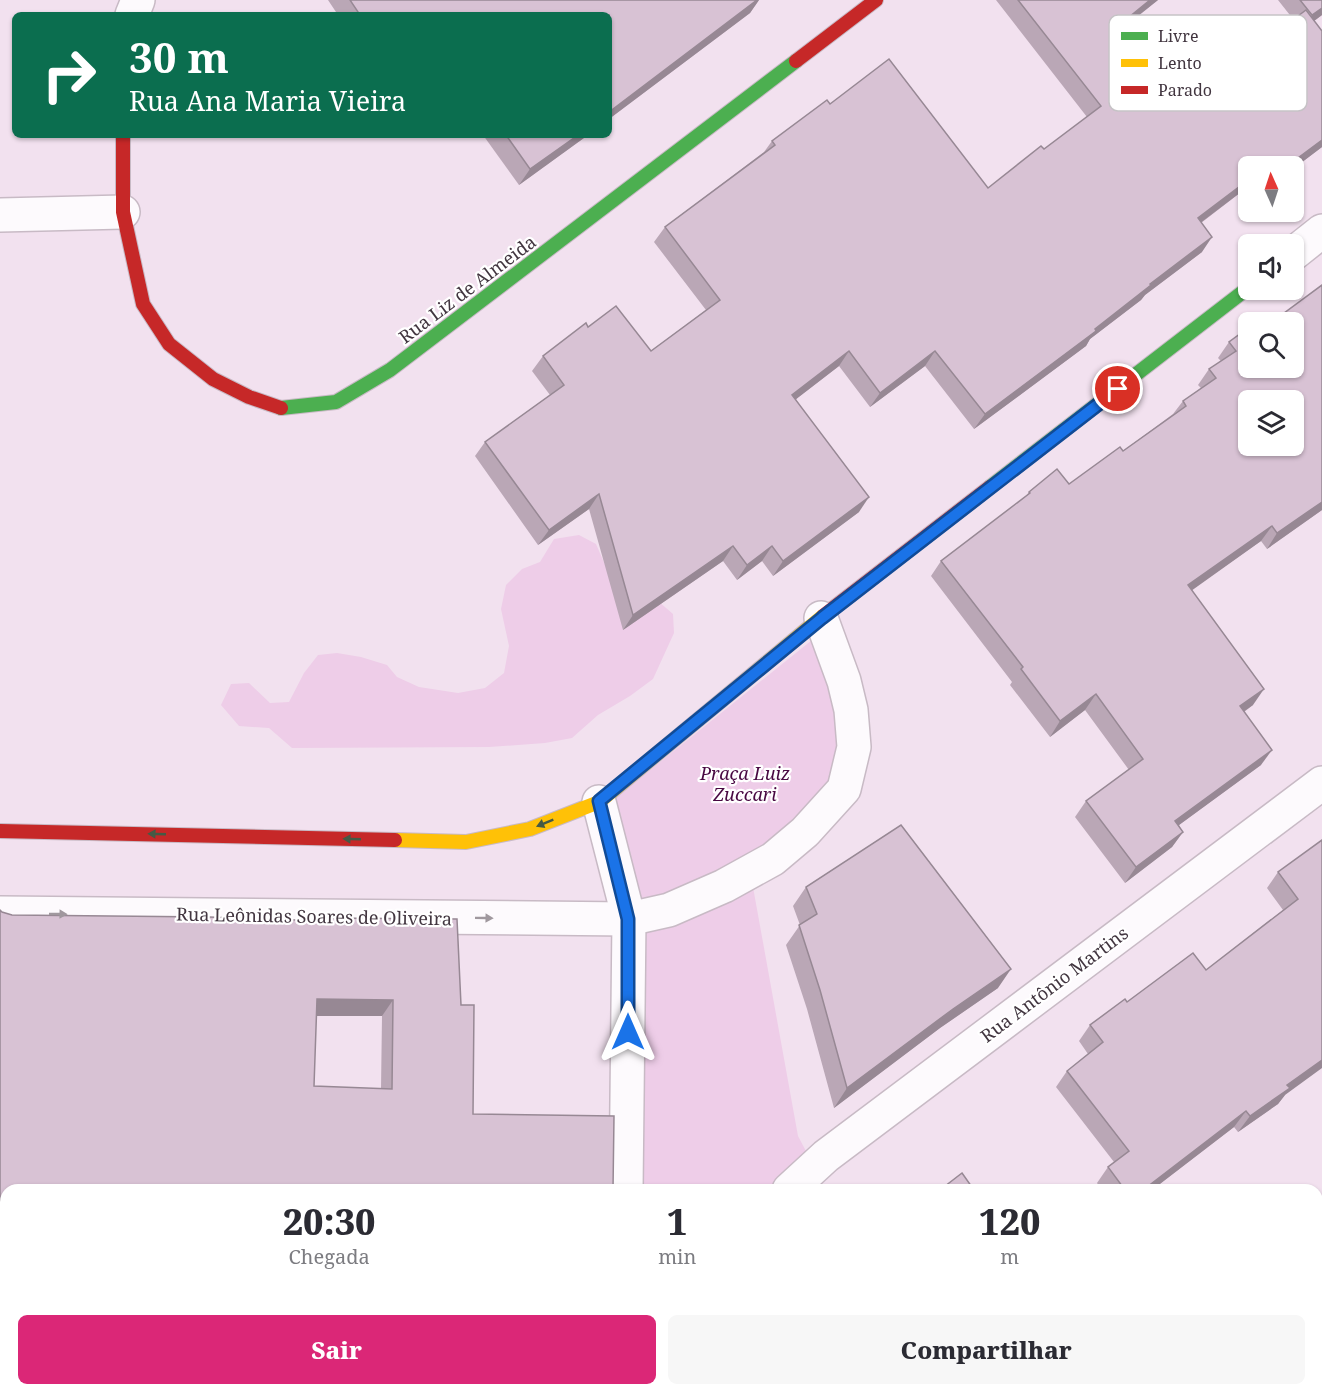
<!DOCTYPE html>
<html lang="pt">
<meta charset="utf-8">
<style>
body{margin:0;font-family:"Noto Serif",serif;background:#f7f7f7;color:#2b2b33;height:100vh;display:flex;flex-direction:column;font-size:22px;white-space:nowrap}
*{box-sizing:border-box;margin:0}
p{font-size:20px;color:#7c7c81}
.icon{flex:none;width:33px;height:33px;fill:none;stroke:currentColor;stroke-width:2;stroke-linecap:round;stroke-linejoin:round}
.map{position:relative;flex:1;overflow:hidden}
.panel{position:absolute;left:0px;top:1184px;width:1323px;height:212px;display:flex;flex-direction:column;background:#fff;border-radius:18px 18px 0 0;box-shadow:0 2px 4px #0004}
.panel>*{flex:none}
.guide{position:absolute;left:12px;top:12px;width:600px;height:126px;border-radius:9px;box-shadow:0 2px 4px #0004;background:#0b6e4f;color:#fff;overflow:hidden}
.needle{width:39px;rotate:357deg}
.fabs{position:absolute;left:1238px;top:156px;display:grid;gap:12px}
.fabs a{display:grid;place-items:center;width:66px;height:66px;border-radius:9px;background:#fff;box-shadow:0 2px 4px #0004;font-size:30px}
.pin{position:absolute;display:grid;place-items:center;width:51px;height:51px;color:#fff;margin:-26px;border:3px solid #fff;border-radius:50%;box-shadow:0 2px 6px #0007}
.me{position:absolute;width:66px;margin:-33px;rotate:0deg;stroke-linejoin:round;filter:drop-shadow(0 0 4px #0008)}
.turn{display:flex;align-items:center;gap:21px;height:126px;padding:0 18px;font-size:27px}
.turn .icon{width:78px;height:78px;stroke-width:2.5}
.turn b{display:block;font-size:42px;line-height:51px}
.eta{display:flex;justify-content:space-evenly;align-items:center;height:102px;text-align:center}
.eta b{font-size:36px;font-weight:800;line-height:42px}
.primary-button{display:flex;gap:12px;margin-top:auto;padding:12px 18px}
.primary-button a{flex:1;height:69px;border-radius:9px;background:#db2777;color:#fff;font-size:24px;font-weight:800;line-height:69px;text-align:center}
.primary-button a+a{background:#f7f7f7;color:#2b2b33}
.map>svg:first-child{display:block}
.green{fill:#eecde8}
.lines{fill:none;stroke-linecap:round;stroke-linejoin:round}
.street-casing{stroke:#c8bac5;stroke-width:36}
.fast-casing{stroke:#c8bac5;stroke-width:16}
.slow-casing{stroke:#c8bac5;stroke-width:16}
.jam-casing{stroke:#c8bac5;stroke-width:16}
.street{stroke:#fdfafd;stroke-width:33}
.fast{stroke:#4caf50;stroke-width:14}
.slow{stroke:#ffc107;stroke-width:14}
.jam{stroke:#c62828;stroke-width:14}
.wall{fill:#baa7b6;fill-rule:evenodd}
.shaded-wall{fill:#978894}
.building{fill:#d8c2d4;stroke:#978894;stroke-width:1.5;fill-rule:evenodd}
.oneway{fill:#455a45}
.oneway2{fill:#a0989e}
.route-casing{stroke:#114b97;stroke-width:15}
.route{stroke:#1a73e8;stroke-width:10}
.labels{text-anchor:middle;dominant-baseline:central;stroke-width:4.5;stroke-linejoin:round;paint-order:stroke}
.street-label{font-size:18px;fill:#423640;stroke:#fff}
.park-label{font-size:18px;font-style:italic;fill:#480842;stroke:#fff}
.key{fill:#fff;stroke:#c6c3c6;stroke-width:1.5}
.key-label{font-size:16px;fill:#423640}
</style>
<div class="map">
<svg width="1322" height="1394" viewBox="0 0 1322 1394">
<rect width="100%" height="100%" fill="#f2e1ef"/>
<!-- green -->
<g class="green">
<path d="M 579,535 L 596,544 L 606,567 L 658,601 L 673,614 L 674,633 L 653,679 L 630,696 L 598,715 L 572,738 L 545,743 L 489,747 L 292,748 L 269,728 L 239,726 L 221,705 L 231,684 L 249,683 L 270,703 L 289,702 L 304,673 L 318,655 L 337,653 L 361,657 L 387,665 L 397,677 L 419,687 L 458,693 L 485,688 L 504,673 L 509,646 L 501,609 L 506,585 L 522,569 L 540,562 L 554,539 Z"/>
<path d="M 817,636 L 838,700 L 839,764 L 831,790 L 732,872 L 637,904 L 609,803 Z"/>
<path d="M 751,876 L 798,1136 L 817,1172 L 809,1174 L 823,1189 L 639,1189 L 636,924 Z"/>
<path d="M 641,1389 L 897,1389 L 898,1394 L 642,1394 Z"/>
</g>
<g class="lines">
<!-- street casing -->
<g class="street-casing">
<g id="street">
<path d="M 132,15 L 138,0"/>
<path d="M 0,215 L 123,212"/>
<path d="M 1293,254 L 1322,231"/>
<path d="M 599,802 L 629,919 L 626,1190"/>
<path d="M 0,913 L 629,919 L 669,910 L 724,886 L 773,859 L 805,832 L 844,789 L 854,747 L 851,710 L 844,681 L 821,618"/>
<path d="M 789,1190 L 826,1156 L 1322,783"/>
<path d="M 0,1329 L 6,1329"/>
<path d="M 626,1389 L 626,1394"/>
</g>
</g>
<!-- fast casing -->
<g class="fast-casing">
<g id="fast">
<path d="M 281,408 L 336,402 L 390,370 L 796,61"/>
<path d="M 990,487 L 1248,288"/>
</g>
</g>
<!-- slow casing -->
<g class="slow-casing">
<path id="slow" d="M 395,840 L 466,842 L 530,829 L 599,802 L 823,616"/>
</g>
<!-- jam casing -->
<g class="jam-casing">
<g id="jam">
<path d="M 796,61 L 876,0"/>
<path d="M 123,135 L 123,212 L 143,304 L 169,344 L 213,379 L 249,397 L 281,408"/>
<path d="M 823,616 L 990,487"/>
<path d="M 0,831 L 395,840"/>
</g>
</g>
<!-- street -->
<use href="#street" class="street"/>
<!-- fast -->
<use href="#fast" class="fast"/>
<!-- slow -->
<use href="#slow" class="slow"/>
<!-- jam -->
<use href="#jam" class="jam"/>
</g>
<!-- wall -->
<g class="wall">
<path d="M 328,0 L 759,0 L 750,13 L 609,119 L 609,15 L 338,15 Z"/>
<path d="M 996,0 L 1158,0 L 1132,21 L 1187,92 L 1247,54 L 1293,19 L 1278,0 L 1322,0 L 1322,15 L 1314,21 L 1322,147 L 1293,169 L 1293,166 L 1248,166 L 1248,193 L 1245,189 L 1201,223 L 1202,252 L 1145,295 L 1141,300 L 1090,339 L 1086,346 L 974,429 L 925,366 L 870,407 L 839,366 L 796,399 L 859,512 L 773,576 L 762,561 L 737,580 L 723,561 L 623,630 L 589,509 L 538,545 L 475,456 L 485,442 L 550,395 L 532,371 L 543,356 L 588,327 L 651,351 L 706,310 L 654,242 L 665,227 L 764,152 L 772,141 L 830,104 L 988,188 L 1044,149 L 1087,117 Z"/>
<path d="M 483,135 L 588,135 L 519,185 Z"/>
<path d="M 1322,285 L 1322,510 L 1267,549 L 1261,541 L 1191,590 L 1253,705 L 1244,712 L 1261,765 L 1179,825 L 1183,832 L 1172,847 L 1125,883 L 1075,817 L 1086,801 L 1129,770 L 1085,710 L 1050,737 L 1010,685 L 1012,682 L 931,576 L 941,561 L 1026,496 L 1029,492 L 1069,484 L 1123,451 L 1173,414 L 1183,401 L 1201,388 L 1198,385 L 1209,369 L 1221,361 L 1218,358 L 1229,342 L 1248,368 Z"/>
<path d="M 1322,840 L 1285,1095 L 1278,1104 L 1238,1132 L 1234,1127 L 1152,1190 L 1102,1190 L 1097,1183 L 1108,1167 L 1114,1162 L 1056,1087 L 1067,1071 L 1088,1054 L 1079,1041 L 1090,1025 L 1127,1002 L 1206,970 L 1283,910 L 1267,888 L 1278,872 Z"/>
<path d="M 806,887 L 998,988 L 940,1028 L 834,1108 L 807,1009 L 786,945 L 800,925 L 793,906 Z"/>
<path d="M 2,912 L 12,915 L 322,921 L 324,918 L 461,1005 L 473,1114 L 6,1190 ZM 316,1016 L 382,1016 L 381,1089 L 314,1086 Z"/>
<path d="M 93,1389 L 550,1389 L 592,1394 L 93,1394 Z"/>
</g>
<!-- shaded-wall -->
<g class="shaded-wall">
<path d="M 757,0 L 759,0 L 750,13 L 609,119 L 609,112 Z"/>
<path d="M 1150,0 L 1158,0 L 1119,31 L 1129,17 Z"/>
<path d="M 1322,8 L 1322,15 L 1302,30 L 1312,15 Z"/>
<path d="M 578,135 L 588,135 L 519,185 L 530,169 Z"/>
<path d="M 1322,140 L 1322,147 L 1293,169 L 1293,166 L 1287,166 Z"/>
<path d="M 1248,180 L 1248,186 L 1245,189 L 1187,233 L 1198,218 Z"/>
<path d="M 1212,237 L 1202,252 L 1145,295 L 1141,300 L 1090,339 L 1086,346 L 974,429 L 985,414 L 1095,329 L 1150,284 Z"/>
<path d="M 849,351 L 839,366 L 782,410 L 792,395 Z"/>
<path d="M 935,351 L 925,366 L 870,407 L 880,393 Z"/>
<path d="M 599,494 L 589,509 L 538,545 L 549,530 Z"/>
<path d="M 869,497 L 859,512 L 773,576 L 783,561 Z"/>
<path d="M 1322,502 L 1322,510 L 1267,549 L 1277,533 Z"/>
<path d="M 1272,526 L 1261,541 L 1177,601 L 1188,585 Z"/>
<path d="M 733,546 L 723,561 L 623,630 L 633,615 Z"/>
<path d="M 772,546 L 762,561 L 737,580 L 747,565 Z"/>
<path d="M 1264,689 L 1253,705 L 1229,722 L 1240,706 Z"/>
<path d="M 1096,694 L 1085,710 L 1050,737 L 1060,721 Z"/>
<path d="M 1272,750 L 1261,765 L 1164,836 L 1175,821 Z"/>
<path d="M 1183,832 L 1172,847 L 1125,883 L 1136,867 Z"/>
<path d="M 1011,969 L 998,988 L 940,1028 L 834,1108 L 847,1088 L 953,1009 Z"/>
<path d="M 317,999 L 393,1000 L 382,1016 L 305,1016 Z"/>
<path d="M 1322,1060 L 1322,1068 L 1285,1095 L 1278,1104 L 1238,1132 L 1250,1116 L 1287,1085 Z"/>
<path d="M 1246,1111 L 1234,1127 L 1152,1190 L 1143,1190 Z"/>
<rect x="0" y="1247" width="6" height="17"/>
</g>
<!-- building -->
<g class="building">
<path d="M 350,0 L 757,0 L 609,112 L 609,15 L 360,15 Z"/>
<path d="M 1018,0 L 1150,0 L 1129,17 L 1187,92 L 1244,50 L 1247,54 L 1306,10 L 1322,31 L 1322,140 L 1287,166 L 1248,166 L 1248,180 L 1198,218 L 1212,237 L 1150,284 L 1151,285 L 1095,329 L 1096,331 L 985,414 L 935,351 L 880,393 L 849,351 L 792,395 L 869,497 L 783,561 L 772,546 L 747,565 L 733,546 L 633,615 L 599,494 L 549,530 L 485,442 L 564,385 L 543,356 L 586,323 L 588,327 L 616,306 L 651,351 L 720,300 L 665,227 L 775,145 L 772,141 L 827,100 L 830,104 L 889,59 L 988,188 L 1041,146 L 1044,149 L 1101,106 Z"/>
<path d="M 1300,0 L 1322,0 L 1322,8 L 1312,15 Z"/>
<path d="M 506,135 L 578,135 L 530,169 Z"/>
<path d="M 1322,285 L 1322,502 L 1277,533 L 1272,526 L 1188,585 L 1264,689 L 1240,706 L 1272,750 L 1175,821 L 1183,832 L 1136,867 L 1086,801 L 1143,759 L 1096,694 L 1060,721 L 1021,669 L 1023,667 L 941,561 L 1030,493 L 1029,492 L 1057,469 L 1069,484 L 1120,447 L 1123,451 L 1186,406 L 1183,401 L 1216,378 L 1209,369 L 1236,351 L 1229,342 L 1248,328 L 1248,368 L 1293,368 L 1293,322 L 1272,322 ZM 1248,400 L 1293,400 L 1293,446 L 1248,446 Z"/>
<path d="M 901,825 L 1011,969 L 953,1009 L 847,1088 L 820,990 L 799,925 L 817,914 L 806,887 Z"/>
<path d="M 1322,840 L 1322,1060 L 1287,1085 L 1290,1088 L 1250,1116 L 1246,1111 L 1143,1190 L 1125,1190 L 1108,1167 L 1129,1151 L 1067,1071 L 1103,1042 L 1090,1025 L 1125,999 L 1127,1002 L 1193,953 L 1206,970 L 1298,899 L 1278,872 Z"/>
<path d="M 0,910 L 2,912 L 12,915 L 209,917 L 324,921 L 324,918 L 457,919 L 461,1005 L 474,1005 L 473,1114 L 614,1116 L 613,1190 L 6,1190 L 6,1247 L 0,1247 ZM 317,999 L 393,1000 L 392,1089 L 314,1086 Z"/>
<path d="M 962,1173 L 974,1190 L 940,1190 Z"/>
<path d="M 102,1389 L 550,1389 L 592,1390 L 592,1394 L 102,1394 Z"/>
<path d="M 1077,1389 L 1290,1389 L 1292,1394 L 1062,1394 Z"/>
</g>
<!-- one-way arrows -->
<defs><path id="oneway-solid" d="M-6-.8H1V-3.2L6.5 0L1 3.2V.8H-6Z" transform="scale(1.5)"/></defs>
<g class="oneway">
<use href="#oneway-solid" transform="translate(545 823) rotate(158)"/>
<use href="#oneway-solid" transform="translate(157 834) rotate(-178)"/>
<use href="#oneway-solid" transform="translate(352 839) rotate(-178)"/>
</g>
<g class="oneway2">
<use href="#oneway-solid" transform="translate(58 914) rotate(1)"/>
<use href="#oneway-solid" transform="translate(484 918) rotate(1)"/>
</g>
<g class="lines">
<!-- route casing -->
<g class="route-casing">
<path id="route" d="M 628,1032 L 628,919 L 599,801 L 822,618 L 1118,389"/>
</g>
<!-- route -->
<use href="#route" class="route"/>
</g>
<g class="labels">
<!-- street labels -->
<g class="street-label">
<text transform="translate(467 289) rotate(-37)">Rua Liz de Almeida</text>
<text transform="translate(314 916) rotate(1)">Rua Leônidas Soares de Oliveira</text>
<text transform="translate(1054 984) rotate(-37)">Rua Antônio Martins</text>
</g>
<!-- park labels -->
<g class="park-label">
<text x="745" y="773">Praça Luiz<tspan x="745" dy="21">Zuccari</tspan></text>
</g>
</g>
<!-- legend -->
<rect x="1109" y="15" width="198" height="96" rx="9" class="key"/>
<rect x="1121" y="32" width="27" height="8" fill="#4caf50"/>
<rect x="1121" y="59" width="27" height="8" fill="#ffc107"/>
<rect x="1121" y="86" width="27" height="8" fill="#c62828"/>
<g class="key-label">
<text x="1158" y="42">Livre</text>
<text x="1158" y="69">Lento</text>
<text x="1158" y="96">Parado</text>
</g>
</svg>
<div class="fabs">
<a><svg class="needle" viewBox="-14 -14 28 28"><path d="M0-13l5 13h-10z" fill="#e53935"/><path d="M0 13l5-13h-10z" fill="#7c7c81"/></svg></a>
<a><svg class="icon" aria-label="sound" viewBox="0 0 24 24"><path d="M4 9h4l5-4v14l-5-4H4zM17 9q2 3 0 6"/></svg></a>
<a><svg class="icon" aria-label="search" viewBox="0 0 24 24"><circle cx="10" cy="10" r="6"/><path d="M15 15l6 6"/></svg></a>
<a><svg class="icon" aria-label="layers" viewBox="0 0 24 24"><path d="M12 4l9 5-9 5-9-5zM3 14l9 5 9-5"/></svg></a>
</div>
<div class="pin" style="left:1118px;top:389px;background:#d93025"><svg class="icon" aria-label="arrive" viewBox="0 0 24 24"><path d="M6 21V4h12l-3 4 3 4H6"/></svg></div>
<svg class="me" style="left:628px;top:1032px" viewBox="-20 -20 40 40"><path d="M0-17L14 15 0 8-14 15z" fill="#1a73e8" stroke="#fff" stroke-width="4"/></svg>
<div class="guide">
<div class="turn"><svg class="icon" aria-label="right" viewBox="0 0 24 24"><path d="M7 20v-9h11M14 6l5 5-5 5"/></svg><div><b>30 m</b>Rua Ana Maria Vieira</div></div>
</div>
<section class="panel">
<div class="eta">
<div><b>20:30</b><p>Chegada</p></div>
<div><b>1</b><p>min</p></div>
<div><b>120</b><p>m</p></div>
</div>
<div class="primary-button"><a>Sair</a><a>Compartilhar</a></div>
</section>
</div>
